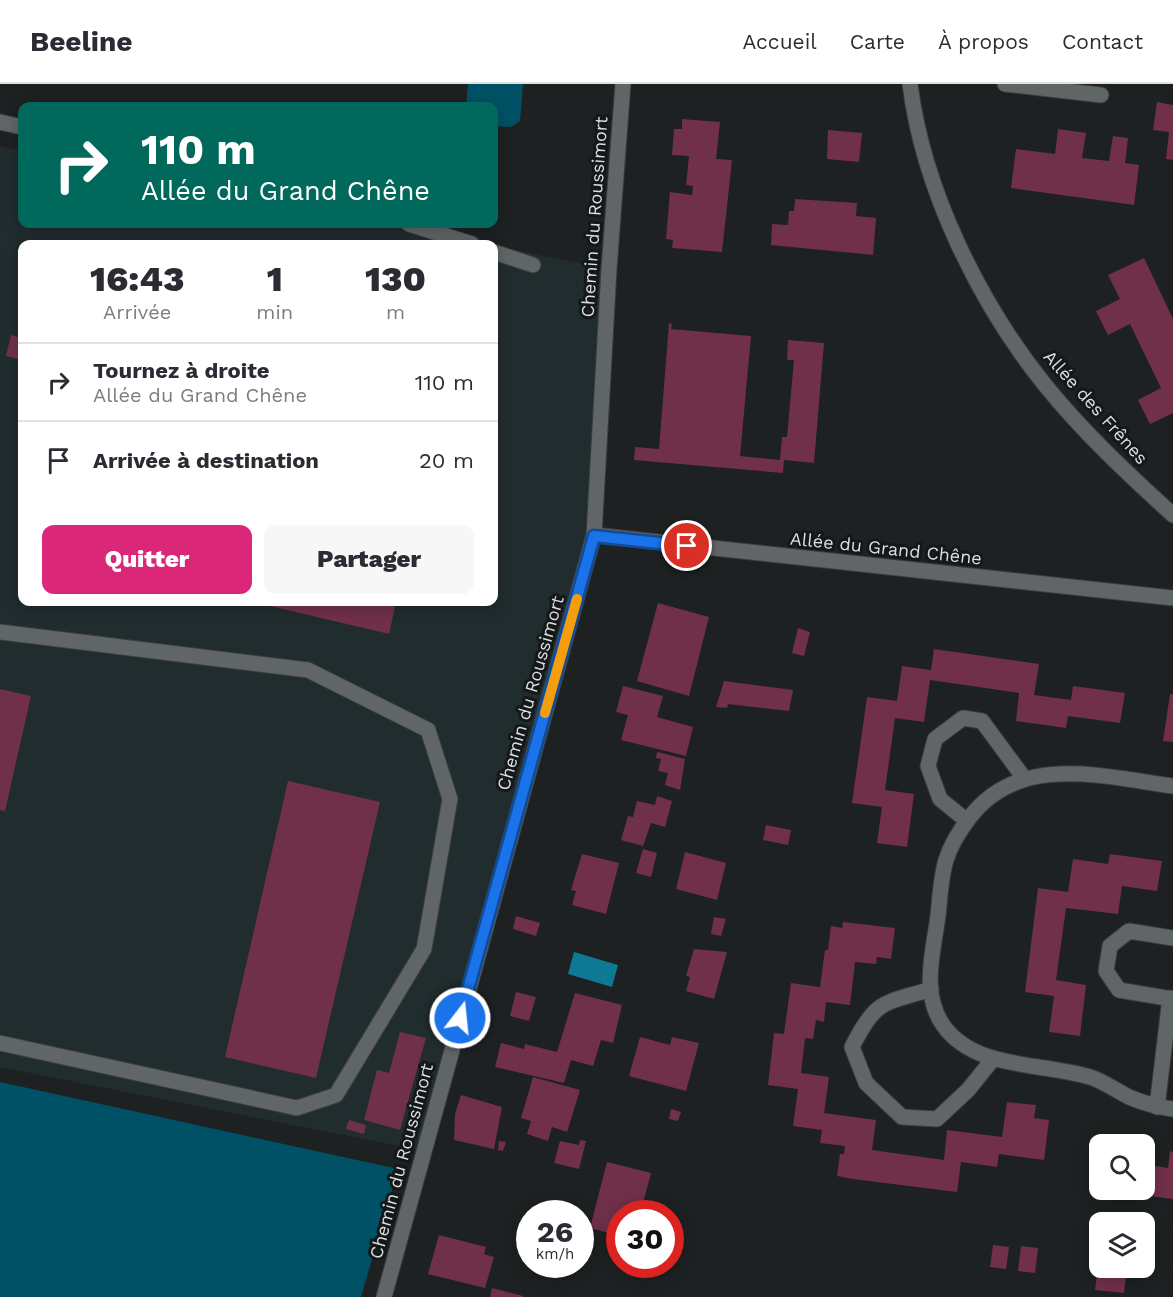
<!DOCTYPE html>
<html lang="fr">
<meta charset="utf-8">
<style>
body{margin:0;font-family:"Work Sans",sans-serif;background:#f7f7f7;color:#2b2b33;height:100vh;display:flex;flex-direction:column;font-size:22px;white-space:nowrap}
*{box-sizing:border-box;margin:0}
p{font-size:20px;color:#7c7c81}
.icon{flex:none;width:33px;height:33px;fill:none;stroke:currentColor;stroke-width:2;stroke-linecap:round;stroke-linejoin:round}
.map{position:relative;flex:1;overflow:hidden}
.drawer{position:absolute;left:18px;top:156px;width:480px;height:366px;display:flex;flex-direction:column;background:#fff;border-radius:12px;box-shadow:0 3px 15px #0003}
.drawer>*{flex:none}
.guide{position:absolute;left:18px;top:18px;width:480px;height:126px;border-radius:12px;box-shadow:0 3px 15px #0003;background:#00695c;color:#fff;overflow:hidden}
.controls{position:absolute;left:1089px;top:1050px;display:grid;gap:12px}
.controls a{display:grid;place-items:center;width:66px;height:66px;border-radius:12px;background:#fff;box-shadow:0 3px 15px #0003;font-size:30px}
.speed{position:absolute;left:516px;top:1116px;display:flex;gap:12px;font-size:30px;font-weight:700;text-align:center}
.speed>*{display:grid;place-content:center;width:78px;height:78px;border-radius:50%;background:#fff;box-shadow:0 3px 15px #0003;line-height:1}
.speed small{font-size:15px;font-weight:400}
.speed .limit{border:9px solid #d22;background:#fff;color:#111}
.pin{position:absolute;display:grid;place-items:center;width:51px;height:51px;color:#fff;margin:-26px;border:3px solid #fff;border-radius:50%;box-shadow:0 2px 6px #0007}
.me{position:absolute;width:66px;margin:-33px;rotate:16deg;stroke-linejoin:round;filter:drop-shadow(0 0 4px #0008)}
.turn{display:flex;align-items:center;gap:21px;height:126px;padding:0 24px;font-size:27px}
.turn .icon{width:78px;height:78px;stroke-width:2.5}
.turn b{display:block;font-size:42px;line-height:51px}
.eta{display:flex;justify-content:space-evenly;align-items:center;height:102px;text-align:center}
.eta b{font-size:36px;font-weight:800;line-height:42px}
.action{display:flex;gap:12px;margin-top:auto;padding:12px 24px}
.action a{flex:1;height:69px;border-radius:12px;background:#db2777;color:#fff;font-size:24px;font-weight:800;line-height:69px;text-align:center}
.action a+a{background:#f7f7f7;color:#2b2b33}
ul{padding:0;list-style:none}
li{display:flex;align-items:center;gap:18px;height:78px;padding:0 24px;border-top:2px solid #e1e1e2}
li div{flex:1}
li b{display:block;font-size:22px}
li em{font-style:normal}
header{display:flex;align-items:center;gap:36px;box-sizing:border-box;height:84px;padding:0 30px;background:#fff;border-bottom:2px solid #e1e1e2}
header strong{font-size:28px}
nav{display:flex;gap:33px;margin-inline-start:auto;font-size:21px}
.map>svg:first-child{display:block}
.built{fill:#212c2f}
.green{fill:#005165}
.water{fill:#0f7995}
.building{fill:#703049}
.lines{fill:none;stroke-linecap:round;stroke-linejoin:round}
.lane-casing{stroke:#3a3d3f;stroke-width:17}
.street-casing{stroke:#3a3d3f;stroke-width:17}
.lane{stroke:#606566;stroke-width:15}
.street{stroke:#606566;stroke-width:15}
.route-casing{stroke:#114b97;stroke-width:15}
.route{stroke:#1a73e8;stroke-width:10}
.slow{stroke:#f59e0b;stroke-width:10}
.labels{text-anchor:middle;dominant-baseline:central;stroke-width:6;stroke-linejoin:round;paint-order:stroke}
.street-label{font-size:18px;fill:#dcdfe0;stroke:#141819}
</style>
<header>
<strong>Beeline</strong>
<nav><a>Accueil</a><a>Carte</a><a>À propos</a><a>Contact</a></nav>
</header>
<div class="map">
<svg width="1173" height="1213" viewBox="0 0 1173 1213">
<rect width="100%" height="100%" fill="#1d2122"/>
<!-- built -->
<path class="built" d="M 0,62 L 22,67 L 22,140 L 383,140 L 488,160 L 22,160 L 22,518 L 494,518 L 494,162 L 609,185 L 594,451 L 424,1067 L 0,983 Z"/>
<!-- green -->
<g class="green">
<path d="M 468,0 L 523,0 L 520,37 L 511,43 L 494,42 L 494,22 L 466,22 Z"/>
<path d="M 0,998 L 398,1085 L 361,1213 L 0,1213 Z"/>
</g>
<!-- water -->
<path class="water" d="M 574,868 L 618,881 L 612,903 L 568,890 Z"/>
<!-- building -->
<g class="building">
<path d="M 1157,18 L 1173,21 L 1173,76 L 1166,75 L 1169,48 L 1153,46 Z"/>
<path d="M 682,35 L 720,38 L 716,75 L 732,76 L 722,168 L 672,164 L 673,156 L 666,155 L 670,108 L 692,111 L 693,102 L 686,101 L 689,72 L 672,71 L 674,45 L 682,45 Z"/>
<path d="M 1058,45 L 1086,49 L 1082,74 L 1109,77 L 1113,52 L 1128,54 L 1125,79 L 1139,81 L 1134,121 L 1011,104 L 1016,65 L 1055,70 Z"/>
<path d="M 828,46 L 862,49 L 859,78 L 827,75 Z"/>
<path d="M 795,115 L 857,119 L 856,132 L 876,134 L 873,171 L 771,161 L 772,140 L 788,141 L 789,127 L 794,127 Z"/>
<path d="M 1144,174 L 1173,235 L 1173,329 L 1150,340 L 1138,316 L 1161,304 L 1130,240 L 1108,251 L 1096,227 L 1120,215 L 1108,191 Z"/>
<path d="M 669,239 L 672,240 L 671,245 L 751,252 L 740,372 L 780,376 L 782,353 L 787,353 L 794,276 L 787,276 L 788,256 L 824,259 L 814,379 L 784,376 L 783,389 L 634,376 L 635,363 L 659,365 Z"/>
<path d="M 11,251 L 22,254 L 18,275 L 6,272 Z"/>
<path d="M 253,518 L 396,518 L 389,550 Z"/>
<path d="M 658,519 L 709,533 L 689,612 L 637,597 Z"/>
<path d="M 798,544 L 810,548 L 804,572 L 792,569 Z"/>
<path d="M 934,565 L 1039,580 L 1034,611 L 1071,616 L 1073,602 L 1125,609 L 1120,639 L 1068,632 L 1066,644 L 1016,637 L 1019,609 L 930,596 L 924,638 L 895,634 L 885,706 L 914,710 L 907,763 L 877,759 L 882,723 L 852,719 L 867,613 L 897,617 L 902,582 L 931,586 Z"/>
<path d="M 724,597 L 793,606 L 789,627 L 728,620 L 727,624 L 716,623 Z"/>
<path d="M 623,602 L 663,612 L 657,633 L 693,643 L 686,672 L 621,656 L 628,631 L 616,628 Z"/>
<path d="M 0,605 L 31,612 L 5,727 L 0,726 Z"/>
<path d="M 1170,610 L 1173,610 L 1173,658 L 1163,657 Z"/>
<path d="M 657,668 L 685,675 L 680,706 L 665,701 L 668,689 L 658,687 L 661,675 L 656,674 Z"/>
<path d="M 288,697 L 380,718 L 316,994 L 225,973 Z"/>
<path d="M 657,712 L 672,717 L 665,743 L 651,739 L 643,762 L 621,756 L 628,732 L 633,733 L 637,717 L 655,721 Z"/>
<path d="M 766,741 L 791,746 L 788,761 L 763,756 Z"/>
<path d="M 643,765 L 657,769 L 651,793 L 636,789 Z"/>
<path d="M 685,768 L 726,779 L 717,816 L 676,805 Z"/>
<path d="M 582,770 L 619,779 L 606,830 L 572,821 L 576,807 L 571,806 Z"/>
<path d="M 1110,770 L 1162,777 L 1157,807 L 1122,802 L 1118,830 L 1066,824 L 1056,896 L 1086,901 L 1080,952 L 1049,948 L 1054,912 L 1025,908 L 1038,804 L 1068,808 L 1073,775 L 1108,780 Z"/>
<path d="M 516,832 L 540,839 L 536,852 L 513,845 Z"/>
<path d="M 714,833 L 726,835 L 721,852 L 711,850 Z"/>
<path d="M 843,838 L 895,844 L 891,875 L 877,873 L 876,880 L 855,878 L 850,921 L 826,918 L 824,938 L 816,936 L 813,955 L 805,954 L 801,989 L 829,993 L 824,1029 L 876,1036 L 872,1066 L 944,1076 L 947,1046 L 1002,1053 L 1007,1018 L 1036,1021 L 1034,1034 L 1049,1036 L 1044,1076 L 999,1070 L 997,1083 L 961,1078 L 957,1108 L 853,1095 L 837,1092 L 840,1070 L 844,1070 L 845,1062 L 820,1059 L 822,1046 L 793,1042 L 798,1005 L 768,1001 L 774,949 L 784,950 L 791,899 L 820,903 L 825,866 L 828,866 L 831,842 L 842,844 Z"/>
<path d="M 694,865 L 727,868 L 714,915 L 686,907 L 690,893 L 686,892 Z"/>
<path d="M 516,908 L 536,913 L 529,937 L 510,932 Z"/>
<path d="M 575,909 L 622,921 L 613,959 L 601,956 L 593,982 L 571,976 L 564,999 L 495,983 L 501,959 L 524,965 L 525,960 L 557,968 Z"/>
<path d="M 400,948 L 426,954 L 400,1046 L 364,1036 L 377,986 L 389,989 Z"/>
<path d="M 640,953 L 670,961 L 672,953 L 699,959 L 686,1007 L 629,992 Z"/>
<path d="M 533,993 L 580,1006 L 567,1048 L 552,1043 L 548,1057 L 527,1050 L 531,1037 L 521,1034 Z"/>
<path d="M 461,1011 L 502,1023 L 494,1065 L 454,1056 L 455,1030 Z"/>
<path d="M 671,1025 L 681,1028 L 678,1037 L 669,1035 Z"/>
<path d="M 349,1036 L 366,1041 L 364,1050 L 346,1045 Z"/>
<path d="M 580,1056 L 586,1057 L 579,1085 L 554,1079 L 560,1057 L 579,1061 Z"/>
<path d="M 499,1057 L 506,1058 L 503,1067 L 498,1066 Z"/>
<path d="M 1144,1065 L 1151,1066 L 1149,1081 L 1168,1084 L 1170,1067 L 1173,1068 L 1173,1115 L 1128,1109 L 1129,1106 L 1144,1106 Z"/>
<path d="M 607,1078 L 651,1089 L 640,1130 L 620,1130 L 620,1152 L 590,1144 Z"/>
<path d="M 439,1151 L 486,1163 L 484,1170 L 494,1173 L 485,1204 L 428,1190 Z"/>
<path d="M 993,1161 L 1009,1163 L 1006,1185 L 990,1183 Z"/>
<path d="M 1021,1162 L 1038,1164 L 1035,1189 L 1018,1187 Z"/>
<path d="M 1098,1184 L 1127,1184 L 1124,1209 L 1095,1206 Z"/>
<path d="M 492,1204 L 523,1212 L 523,1213 L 490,1213 Z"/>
</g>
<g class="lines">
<!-- lane casing -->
<g class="lane-casing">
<g id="lane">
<path d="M 0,548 L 308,586 L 428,646 L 450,715 L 424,865 L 336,1011 L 297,1024 L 0,959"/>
<path d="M 1173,854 L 1129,847 L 1110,862 L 1106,887 L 1119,906 L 1173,915"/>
<path d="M 1157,1023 L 1170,914"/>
</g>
</g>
<!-- street casing -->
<g class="street-casing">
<g id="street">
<path d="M 910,0 C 923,105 979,219 1045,301 C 1083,348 1128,390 1173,431"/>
<path d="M 1005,0 L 1101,11"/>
<path d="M 0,38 L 22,43"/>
<path d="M 409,140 L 472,160"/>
<path d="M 494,168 L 533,181"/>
<path d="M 594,451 L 1173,514"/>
<path d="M 1173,702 C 1104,693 1020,668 970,733 C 960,746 951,760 946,776 C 940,796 940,819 937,839 C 932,872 922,911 943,941 C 975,987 1045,978 1093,994 C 1106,999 1117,1007 1129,1013 C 1143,1019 1158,1023 1173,1025"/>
<path d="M 967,737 L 940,715 L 928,682 L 935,655 L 963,634 L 982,637 L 1024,694"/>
<path d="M 931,905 C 883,920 876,915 852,963 L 866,999 L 902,1033 L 937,1035 L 968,1006 L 993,975"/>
<path d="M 384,1213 L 594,451 L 609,185 L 623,0"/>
</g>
</g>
<!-- lane -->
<use href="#lane" class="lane"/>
<!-- street -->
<use href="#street" class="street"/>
</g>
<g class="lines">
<!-- route casing -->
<g class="route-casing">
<path id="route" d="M 460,934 L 594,452 L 687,462"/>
</g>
<!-- route -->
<use href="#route" class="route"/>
<!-- slow -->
<path class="slow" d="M 545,629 L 577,515"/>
</g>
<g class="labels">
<!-- street labels -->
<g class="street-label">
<text transform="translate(594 133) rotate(-86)">Chemin du Roussimort</text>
<text transform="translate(1096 323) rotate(48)">Allée des Frênes</text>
<text transform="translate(886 464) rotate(6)">Allée du Grand Chêne</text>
<text transform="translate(530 609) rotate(-74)">Chemin du Roussimort</text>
<text transform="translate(401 1077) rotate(-75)">Chemin du Roussimort</text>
</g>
</g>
</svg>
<div class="controls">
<a><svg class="icon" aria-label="search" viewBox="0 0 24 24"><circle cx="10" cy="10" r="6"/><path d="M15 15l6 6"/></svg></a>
<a><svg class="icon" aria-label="layers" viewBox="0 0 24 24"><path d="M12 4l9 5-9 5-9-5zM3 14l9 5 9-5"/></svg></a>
</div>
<div class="speed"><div>26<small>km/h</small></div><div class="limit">30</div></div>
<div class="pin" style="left:687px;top:462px;background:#d93025"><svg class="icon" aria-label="arrive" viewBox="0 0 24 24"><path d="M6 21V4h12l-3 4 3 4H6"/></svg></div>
<svg class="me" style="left:460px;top:934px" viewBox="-20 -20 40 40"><circle r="17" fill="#1a73e8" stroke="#fff" stroke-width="3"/><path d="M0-11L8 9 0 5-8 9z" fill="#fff"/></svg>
<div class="guide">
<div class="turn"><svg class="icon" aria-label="right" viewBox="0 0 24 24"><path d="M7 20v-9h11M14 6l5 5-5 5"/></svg><div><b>110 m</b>Allée du Grand Chêne</div></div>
</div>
<section class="drawer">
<div class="eta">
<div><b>16:43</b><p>Arrivée</p></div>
<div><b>1</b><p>min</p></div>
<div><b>130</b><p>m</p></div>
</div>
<ul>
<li><svg class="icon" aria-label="right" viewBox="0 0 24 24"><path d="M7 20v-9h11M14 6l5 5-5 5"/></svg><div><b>Tournez à droite</b><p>Allée du Grand Chêne</p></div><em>110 m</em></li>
<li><svg class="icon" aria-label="arrive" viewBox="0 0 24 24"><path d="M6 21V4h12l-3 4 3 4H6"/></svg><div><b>Arrivée à destination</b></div><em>20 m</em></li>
</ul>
<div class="action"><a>Quitter</a><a>Partager</a></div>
</section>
</div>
